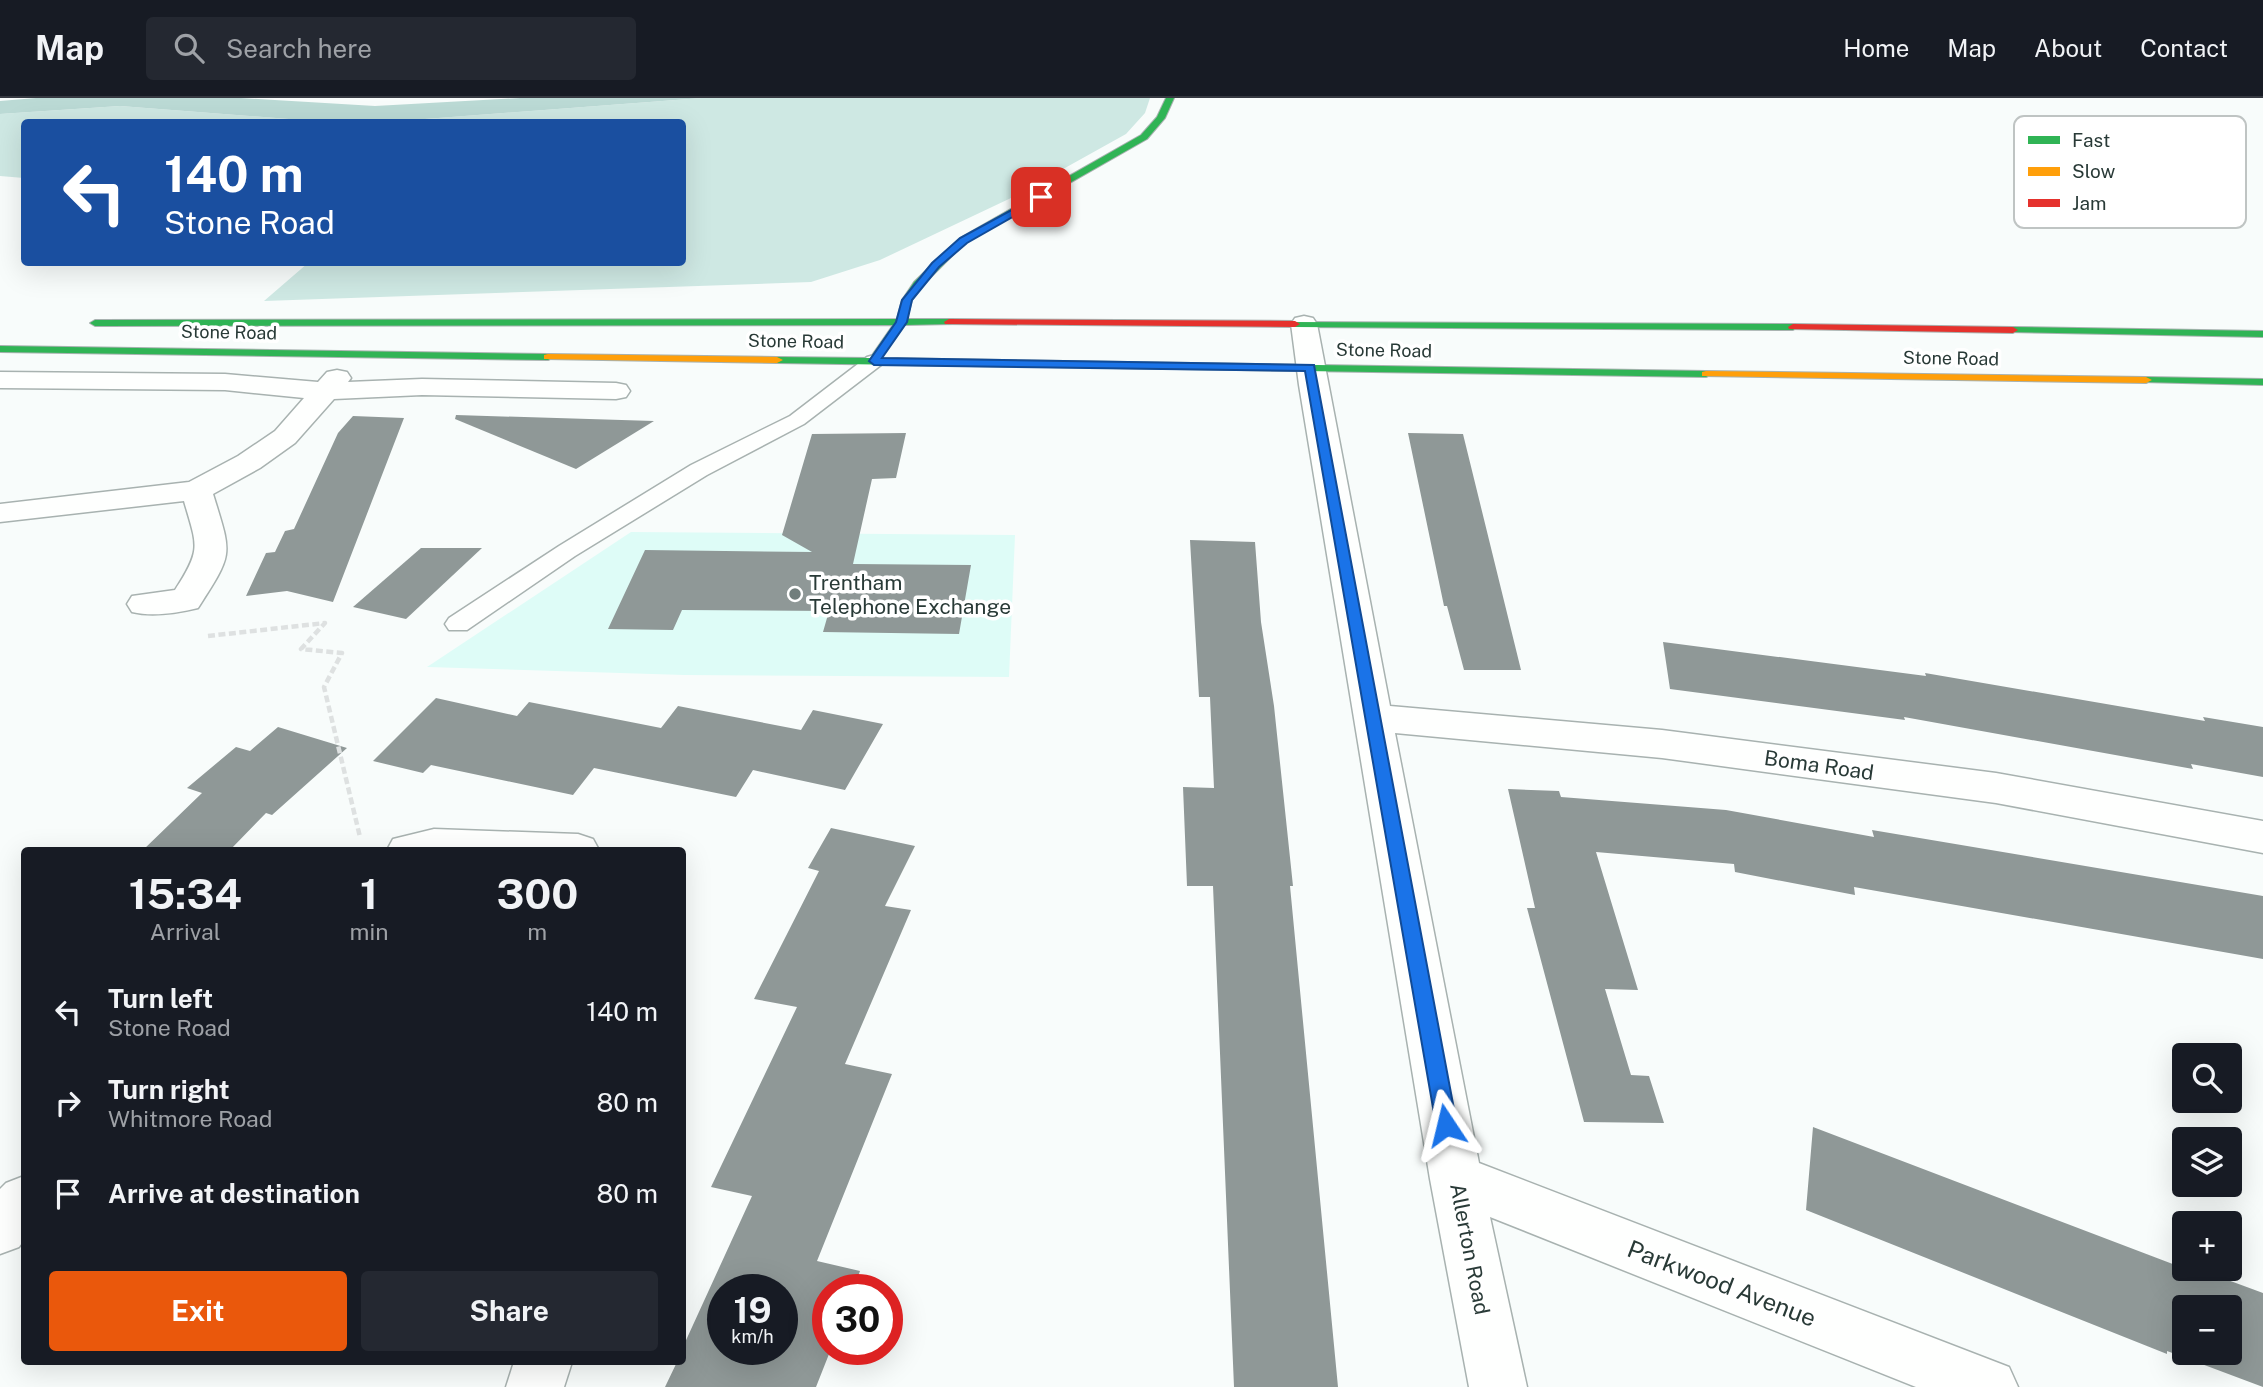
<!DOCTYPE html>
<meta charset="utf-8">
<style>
body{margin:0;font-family:"Public Sans",sans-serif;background:#242831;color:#f1f3f6;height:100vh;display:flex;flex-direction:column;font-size:26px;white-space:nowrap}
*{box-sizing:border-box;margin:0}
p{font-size:23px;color:#9ea1a6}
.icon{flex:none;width:38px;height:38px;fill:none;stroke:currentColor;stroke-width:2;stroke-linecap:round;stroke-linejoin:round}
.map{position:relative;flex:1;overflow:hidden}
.side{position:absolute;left:21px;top:749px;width:665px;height:518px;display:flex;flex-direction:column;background:#171b24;border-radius:7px;box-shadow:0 7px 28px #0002}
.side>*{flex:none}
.hud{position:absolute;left:21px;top:21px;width:665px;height:147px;border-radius:7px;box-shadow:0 7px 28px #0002;background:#1a4fa0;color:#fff;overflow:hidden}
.fabs{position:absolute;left:2172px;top:945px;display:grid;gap:14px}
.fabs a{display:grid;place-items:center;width:70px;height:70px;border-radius:7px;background:#171b24;box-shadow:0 7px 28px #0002;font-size:35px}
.speed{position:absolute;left:707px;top:1176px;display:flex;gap:14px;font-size:35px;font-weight:700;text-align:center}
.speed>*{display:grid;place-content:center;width:91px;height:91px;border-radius:50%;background:#171b24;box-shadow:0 7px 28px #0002;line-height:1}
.speed small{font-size:18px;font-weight:400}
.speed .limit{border:10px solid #d22;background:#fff;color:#111}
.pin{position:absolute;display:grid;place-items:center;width:60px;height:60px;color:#fff;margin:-30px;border-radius:14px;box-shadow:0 4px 10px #0006}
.me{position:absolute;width:77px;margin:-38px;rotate:350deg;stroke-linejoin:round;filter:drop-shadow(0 0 5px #0008)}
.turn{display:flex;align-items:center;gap:24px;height:147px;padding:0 28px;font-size:32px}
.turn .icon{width:91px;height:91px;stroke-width:2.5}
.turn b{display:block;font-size:49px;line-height:60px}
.eta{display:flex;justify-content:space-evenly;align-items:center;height:119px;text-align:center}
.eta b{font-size:42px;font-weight:700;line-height:49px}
.primary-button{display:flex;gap:14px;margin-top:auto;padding:14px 28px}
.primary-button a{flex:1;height:80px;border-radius:7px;background:#ea580c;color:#fff;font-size:28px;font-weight:700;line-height:80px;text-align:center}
.primary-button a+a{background:#242831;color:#f1f3f6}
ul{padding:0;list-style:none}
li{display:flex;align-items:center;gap:21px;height:91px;padding:0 28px}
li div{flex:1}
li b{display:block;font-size:26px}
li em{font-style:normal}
header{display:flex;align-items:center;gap:42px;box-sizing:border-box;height:98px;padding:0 35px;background:#171b24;border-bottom:2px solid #363941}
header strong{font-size:33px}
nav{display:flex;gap:38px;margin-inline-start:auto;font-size:24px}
.search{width:490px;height:63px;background:#242831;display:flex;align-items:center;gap:18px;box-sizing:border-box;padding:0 24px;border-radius:7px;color:#9ea1a6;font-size:26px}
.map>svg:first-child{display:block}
.built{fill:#defcf7}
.forest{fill:#cee8e3}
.water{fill:#bbdad5}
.building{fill:#8f9897;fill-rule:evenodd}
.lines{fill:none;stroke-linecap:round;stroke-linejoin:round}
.lane-casing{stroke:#a8b2b0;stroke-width:3}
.street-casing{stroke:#a8b2b0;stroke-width:3}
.fast-casing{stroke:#a8b2b0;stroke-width:2}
.slow-casing{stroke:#a8b2b0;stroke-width:2}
.jam-casing{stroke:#a8b2b0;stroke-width:2}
.path{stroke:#dee1e1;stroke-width:4.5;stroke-dasharray:7 3.5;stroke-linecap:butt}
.lane{fill:#fefffe;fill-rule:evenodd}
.street{fill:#fefffe;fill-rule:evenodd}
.fast{fill:#30b455;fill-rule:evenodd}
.slow{fill:#ff9f0a;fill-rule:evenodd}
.jam{fill:#e5322d;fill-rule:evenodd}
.route{fill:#1a73e8;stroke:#114b97;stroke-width:2}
.poi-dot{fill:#717e7c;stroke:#fff;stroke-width:2.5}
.labels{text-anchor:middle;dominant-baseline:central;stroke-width:7;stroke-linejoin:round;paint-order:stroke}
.far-street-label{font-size:18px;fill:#293a37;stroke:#fff}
.poi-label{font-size:21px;fill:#293a37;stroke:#fff;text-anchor:start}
.street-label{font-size:21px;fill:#293a37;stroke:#fff}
.near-street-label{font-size:24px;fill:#293a37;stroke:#fff}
.key{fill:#fff;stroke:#bfc4c3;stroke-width:2}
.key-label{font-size:19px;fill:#293a37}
</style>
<header>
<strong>Map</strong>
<div class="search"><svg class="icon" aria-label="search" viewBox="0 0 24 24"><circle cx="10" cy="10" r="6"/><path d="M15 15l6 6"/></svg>Search here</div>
<nav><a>Home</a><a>Map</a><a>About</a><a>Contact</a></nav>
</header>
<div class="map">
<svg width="2263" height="1289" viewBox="0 0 2263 1289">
<rect width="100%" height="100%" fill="#f8fcfb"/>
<!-- built -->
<path class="built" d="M 631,434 L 1015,437 L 1009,579 L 684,577 L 427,569 Z"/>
<!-- forest -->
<path class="forest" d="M 702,0 L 1150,0 L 1145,15 L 1126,36 L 1011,100 L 880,162 L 811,184 L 264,203 L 308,165 L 682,164 L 682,24 L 24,24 L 24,80 L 0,78 L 0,16 L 120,8 L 301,22 L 399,23 Z"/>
<!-- water -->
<path class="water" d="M 36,0 L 241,0 L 375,8 L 520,0 L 702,0 L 399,23 L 301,22 L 120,8 L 0,16 L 0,3 Z"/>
<!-- building -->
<g class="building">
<path d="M 456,317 L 654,323 L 576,371 L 455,321 Z"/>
<path d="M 353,318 L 404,320 L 333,504 L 287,493 L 246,498 L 266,455 L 275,454 L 285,433 L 294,431 L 338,335 Z"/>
<path d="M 906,335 L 896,380 L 872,381 L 853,466 L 971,467 L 959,536 L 823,534 L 829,513 L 682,512 L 673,532 L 608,531 L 645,452 L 812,454 L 782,437 L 812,336 Z"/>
<path d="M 1408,335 L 1463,336 L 1521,572 L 1464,572 L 1447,508 L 1444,508 Z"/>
<path d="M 1190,442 L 1255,444 L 1261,524 L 1274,608 L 1293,788 L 1290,788 L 1338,1289 L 1234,1289 L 1213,788 L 1187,788 L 1183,689 L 1214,690 L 1210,599 L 1199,599 Z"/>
<path d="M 421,450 L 482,450 L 406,521 L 353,509 Z"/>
<path d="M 1663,544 L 1926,578 L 1925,575 L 2205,623 L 2203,619 L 2263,629 L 2263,679 L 2191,666 L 2193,671 L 1904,619 L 1905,622 L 1670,591 Z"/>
<path d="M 436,600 L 517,618 L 529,604 L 661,630 L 678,608 L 801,632 L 813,612 L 883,626 L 845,692 L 753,672 L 736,699 L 594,670 L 573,697 L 431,667 L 423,675 L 373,663 Z"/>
<path d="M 278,629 L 347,650 L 272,717 L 266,715 L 230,752 L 143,752 L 202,695 L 187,690 L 236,649 L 250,653 Z"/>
<path d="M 1508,691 L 1559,693 L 1561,699 L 1726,712 L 1874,739 L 1872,732 L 2263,798 L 2263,861 L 1854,789 L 1855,797 L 1735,774 L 1734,766 L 1596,754 L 1638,892 L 1605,891 L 1631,977 L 1649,978 L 1664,1025 L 1584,1024 L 1527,810 L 1535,810 Z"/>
<path d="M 831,730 L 915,748 L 885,808 L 911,812 L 845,966 L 892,976 L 817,1163 L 860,1173 L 853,1192 L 828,1192 L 828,1251 L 831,1251 L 816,1289 L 665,1289 L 677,1264 L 682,1264 L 682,1251 L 752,1098 L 711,1089 L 797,909 L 754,901 L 819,773 L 808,770 ZM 723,1192 L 782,1192 L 782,1251 L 723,1251 Z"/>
<path d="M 1813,1029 L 2199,1176 L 2198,1171 L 2263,1195 L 2263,1289 L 2167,1253 L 2167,1256 L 1806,1112 ZM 2184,1209 L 2230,1209 L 2230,1255 L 2184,1255 Z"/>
</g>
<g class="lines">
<!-- lane casing -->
<g class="lane-casing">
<path id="lane" d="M 874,257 L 881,259 L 884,263 L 881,267 L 804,326 L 707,377 L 575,458 L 467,532 L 449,532 L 445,526 L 449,520 L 559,448 L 691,367 L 790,318 L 867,259 Z"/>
</g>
<!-- street casing -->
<g class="street-casing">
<g id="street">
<path d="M 1304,218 L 1313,220 L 1317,226 L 1390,608 L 1662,632 L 1996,675 L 2263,723 L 2263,755 L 1996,705 L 1662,660 L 1395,635 L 1479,1065 L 2009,1269 L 2018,1289 L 1916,1289 L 1490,1119 L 1527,1289 L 1469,1289 L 1430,1081 L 1299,287 L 1291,226 L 1295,220 Z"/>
<path d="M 337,272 L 347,274 L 351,280 L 348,284 L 422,281 L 616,285 L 626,287 L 630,293 L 626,299 L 616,301 L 422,297 L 334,301 L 295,345 L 260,370 L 213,396 C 232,458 234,454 198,510 C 177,515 153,519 132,514 L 127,506 L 132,498 L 175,492 C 202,451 197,448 184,403 L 0,424 L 0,406 L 189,384 L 238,358 L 275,333 L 304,300 L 225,292 L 0,290 L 0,274 L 225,276 L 318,284 L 327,274 Z"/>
<path d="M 434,731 L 578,736 L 593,741 L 599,752 L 387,752 L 393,741 Z"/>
<path d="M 24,1078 L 24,1142 L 19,1149 L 0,1156 L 0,1091 L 6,1085 Z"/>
<path d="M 514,1264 L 572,1264 L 564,1289 L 506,1289 Z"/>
</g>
</g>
<!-- fast casing -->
<g class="fast-casing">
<g id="fast">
<path d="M 1166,0 L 1174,0 L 1165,20 L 1147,41 L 966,144 L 922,188 L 912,202 L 907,221 L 949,221 L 954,224 L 953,226 L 904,227 L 881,260 L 1706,273 L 1712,276 L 1706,279 L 777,265 L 771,262 L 777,259 L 870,260 L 893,227 L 95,228 L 90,225 L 95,222 L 897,221 L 902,202 L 914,184 L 960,140 L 1141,37 L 1157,19 Z"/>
<path d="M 1291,224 L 1793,226 L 1798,229 L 1793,232 L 1295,229 L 1291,228 Z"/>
<path d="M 2013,229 L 2263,233 L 2263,239 L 2009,234 L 2009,230 Z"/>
<path d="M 0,248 L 548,256 L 554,259 L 548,262 L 0,254 Z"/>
<path d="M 2146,279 L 2263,281 L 2263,287 L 2142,284 L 2140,282 Z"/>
</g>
</g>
<!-- slow casing -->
<g class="slow-casing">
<g id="slow">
<path d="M 548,256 L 777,259 L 783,262 L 777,265 L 544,261 L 544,257 Z"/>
<path d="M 1706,273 L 2146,279 L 2152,282 L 2146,285 L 1702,278 L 1702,274 Z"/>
</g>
</g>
<!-- jam casing -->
<g class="jam-casing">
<g id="jam">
<path d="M 949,221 L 1295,223 L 1300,226 L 1295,229 L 945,226 L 944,224 Z"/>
<path d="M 1793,226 L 2013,229 L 2018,232 L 2013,235 L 1789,231 L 1788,229 Z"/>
</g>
</g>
<!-- path -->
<path class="path" d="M 208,538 L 325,525 L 301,551 L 342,555 L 324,589 L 360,739"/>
<!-- lane -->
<use href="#lane" class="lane"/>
<!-- street -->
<use href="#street" class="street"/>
<!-- fast -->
<use href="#fast" class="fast"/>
<!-- slow -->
<use href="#slow" class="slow"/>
<!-- jam -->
<use href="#jam" class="jam"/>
</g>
<!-- route -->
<path class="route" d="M 1041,96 L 1044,101 L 967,145 L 939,169 L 912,202 L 907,224 L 882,260 L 1314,267 L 1457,1027 L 1453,1033 L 1446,1036 L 1439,1033 L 1436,1027 L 1305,273 L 874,267 L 869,263 L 896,224 L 902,202 L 932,165 L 960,140 Z"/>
<!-- markers -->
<circle class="poi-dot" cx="795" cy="496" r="7"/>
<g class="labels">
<!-- far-street labels -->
<g class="far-street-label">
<text transform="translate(229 234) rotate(1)">Stone Road</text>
<text transform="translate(796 243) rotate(1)">Stone Road</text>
<text transform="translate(1384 252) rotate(1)">Stone Road</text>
<text transform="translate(1951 260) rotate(1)">Stone Road</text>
</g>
<!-- poi labels -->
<g class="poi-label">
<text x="809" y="484">Trentham<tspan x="809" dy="24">Telephone Exchange</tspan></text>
</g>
<!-- street labels -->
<g class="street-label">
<text transform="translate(1819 667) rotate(8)">Boma Road</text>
<text transform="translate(1470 1151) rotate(79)">Allerton Road</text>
</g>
<!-- near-street labels -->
<g class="near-street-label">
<text transform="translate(1722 1185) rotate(21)">Parkwood Avenue</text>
</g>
</g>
<!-- legend -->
<rect x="2014" y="18" width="232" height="112" rx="10" class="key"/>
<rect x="2028" y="38" width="32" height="8" fill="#30b455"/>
<rect x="2028" y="69" width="32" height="9" fill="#ff9f0a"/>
<rect x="2028" y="101" width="32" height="8" fill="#e5322d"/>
<g class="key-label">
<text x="2072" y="49">Fast</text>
<text x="2072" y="80">Slow</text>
<text x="2072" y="112">Jam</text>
</g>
</svg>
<div class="fabs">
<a><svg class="icon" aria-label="search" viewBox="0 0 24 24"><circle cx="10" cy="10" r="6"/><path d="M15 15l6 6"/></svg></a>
<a><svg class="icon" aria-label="layers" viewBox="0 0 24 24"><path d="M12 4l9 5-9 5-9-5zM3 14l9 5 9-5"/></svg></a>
<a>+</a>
<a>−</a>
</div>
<div class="speed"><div>19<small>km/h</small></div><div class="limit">30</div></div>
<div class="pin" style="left:1041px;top:99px;background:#d93025"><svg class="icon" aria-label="arrive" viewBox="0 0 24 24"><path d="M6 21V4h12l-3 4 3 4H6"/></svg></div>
<svg class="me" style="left:1446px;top:1027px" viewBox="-20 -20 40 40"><path d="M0-17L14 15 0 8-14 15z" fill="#1a73e8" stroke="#fff" stroke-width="4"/></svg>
<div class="hud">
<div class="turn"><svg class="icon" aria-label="left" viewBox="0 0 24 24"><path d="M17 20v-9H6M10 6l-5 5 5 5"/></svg><div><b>140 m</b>Stone Road</div></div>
</div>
<section class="side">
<div class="eta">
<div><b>15:34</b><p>Arrival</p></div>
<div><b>1</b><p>min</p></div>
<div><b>300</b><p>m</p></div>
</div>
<ul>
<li><svg class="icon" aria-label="left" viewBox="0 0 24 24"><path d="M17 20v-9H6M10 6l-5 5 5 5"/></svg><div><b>Turn left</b><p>Stone Road</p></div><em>140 m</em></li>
<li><svg class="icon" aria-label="right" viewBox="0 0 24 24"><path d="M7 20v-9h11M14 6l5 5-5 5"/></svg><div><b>Turn right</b><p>Whitmore Road</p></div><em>80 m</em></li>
<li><svg class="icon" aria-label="arrive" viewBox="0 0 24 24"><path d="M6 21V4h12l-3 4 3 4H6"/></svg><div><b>Arrive at destination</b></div><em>80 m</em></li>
</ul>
<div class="primary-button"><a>Exit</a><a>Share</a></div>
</section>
</div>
